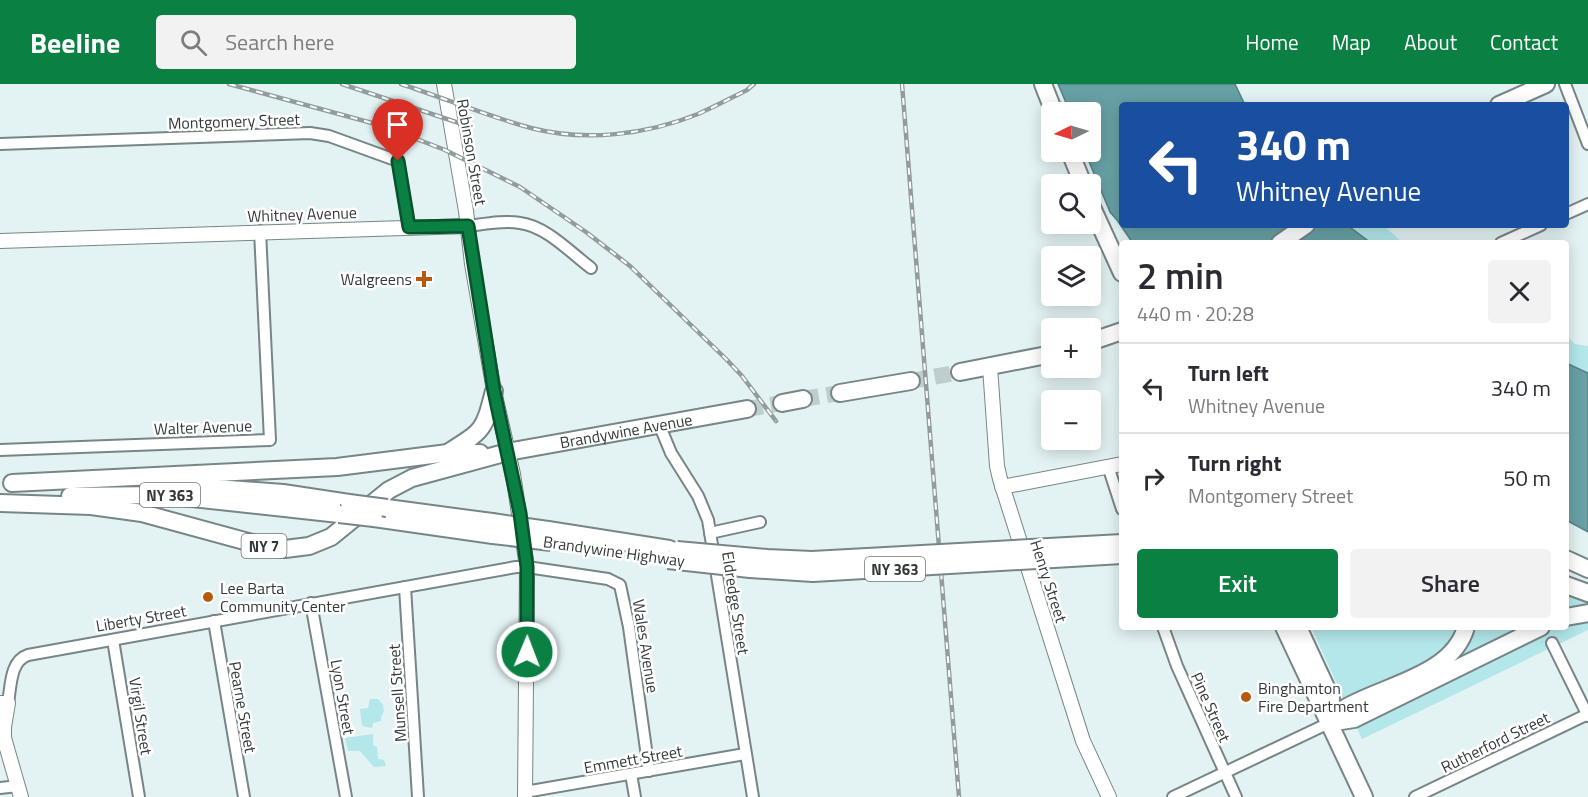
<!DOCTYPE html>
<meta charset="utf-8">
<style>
body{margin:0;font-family:"Titillium Web",sans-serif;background:#f2f2f3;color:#2b2b33;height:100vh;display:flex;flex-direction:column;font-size:22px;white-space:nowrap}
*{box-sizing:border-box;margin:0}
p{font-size:20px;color:#7c7c81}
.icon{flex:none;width:33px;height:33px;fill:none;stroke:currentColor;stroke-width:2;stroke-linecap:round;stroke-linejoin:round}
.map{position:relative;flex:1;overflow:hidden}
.panel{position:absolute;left:1119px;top:156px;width:450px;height:390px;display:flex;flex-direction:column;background:#fff;border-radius:6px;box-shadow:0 3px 15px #0003}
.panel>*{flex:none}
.guide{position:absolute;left:1119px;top:18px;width:450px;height:126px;border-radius:6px;box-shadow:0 3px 15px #0003;background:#1a4fa0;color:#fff;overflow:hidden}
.needle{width:39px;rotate:265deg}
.tools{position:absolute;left:1041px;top:18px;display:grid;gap:12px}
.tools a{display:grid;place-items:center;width:60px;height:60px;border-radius:6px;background:#fff;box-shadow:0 3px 15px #0003;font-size:30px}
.pin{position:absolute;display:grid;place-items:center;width:51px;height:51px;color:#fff;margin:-62px -26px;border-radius:50% 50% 50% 0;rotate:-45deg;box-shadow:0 0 6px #0007}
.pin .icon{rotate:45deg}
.me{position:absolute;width:66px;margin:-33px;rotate:1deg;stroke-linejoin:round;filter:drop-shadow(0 0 4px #0008)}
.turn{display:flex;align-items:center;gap:21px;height:126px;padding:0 18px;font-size:27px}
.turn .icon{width:78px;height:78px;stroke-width:2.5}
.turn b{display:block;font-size:42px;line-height:51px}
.round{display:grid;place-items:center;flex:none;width:63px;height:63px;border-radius:6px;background:#f2f2f3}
.summary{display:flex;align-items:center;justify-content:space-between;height:102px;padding:0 18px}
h1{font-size:36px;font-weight:600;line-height:45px}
.button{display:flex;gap:12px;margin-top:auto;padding:12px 18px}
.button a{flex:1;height:69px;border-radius:6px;background:#0b8043;color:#fff;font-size:24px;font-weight:600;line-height:69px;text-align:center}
.button a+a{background:#f2f2f3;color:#2b2b33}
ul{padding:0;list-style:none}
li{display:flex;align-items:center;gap:18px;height:90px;padding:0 18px;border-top:2px solid #e1e1e2}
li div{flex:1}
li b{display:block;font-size:22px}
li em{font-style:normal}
header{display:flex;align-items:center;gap:36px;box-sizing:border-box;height:84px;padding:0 30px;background:#0b8043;color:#fff}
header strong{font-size:28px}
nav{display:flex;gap:33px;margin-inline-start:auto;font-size:21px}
.search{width:420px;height:54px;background:#f2f2f3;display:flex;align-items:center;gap:15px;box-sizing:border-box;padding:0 21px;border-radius:6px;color:#7c7c81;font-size:22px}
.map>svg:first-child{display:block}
.green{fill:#b3e7ea}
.water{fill:#67a1a5;stroke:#578285;stroke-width:1.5}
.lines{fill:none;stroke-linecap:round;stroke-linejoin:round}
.primary-tunnel{stroke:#c0cdce;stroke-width:16;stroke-dasharray:16 8;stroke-linecap:butt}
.minor-casing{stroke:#788586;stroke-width:14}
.tertiary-casing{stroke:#788586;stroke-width:16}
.primary-casing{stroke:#788586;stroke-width:20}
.minor{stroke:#fff;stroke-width:10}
.tertiary{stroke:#fff;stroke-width:14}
.primary{stroke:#fff;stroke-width:16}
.rail-casing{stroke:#919c9d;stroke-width:4.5}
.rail{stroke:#fff;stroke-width:2;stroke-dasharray:7;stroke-linecap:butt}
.primary-bridge-casing{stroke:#788586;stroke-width:20;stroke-linecap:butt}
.primary-bridge{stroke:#fff;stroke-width:16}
.route-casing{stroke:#07532c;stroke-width:15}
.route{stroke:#0b8043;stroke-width:10}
.poi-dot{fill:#b7590d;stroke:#fff;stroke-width:2}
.labels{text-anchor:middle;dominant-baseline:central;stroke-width:5;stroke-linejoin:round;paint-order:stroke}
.shield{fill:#fff;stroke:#707475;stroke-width:1.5}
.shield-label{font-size:15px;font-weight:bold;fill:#33393a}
.street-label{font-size:16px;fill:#33393a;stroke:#fff}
.poi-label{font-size:16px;fill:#33393a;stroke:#fff;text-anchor:start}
</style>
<header>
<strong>Beeline</strong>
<div class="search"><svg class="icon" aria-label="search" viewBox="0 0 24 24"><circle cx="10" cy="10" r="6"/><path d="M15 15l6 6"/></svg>Search here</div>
<nav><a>Home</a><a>Map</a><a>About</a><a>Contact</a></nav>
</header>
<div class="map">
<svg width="1588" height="713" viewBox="0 0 1588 713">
<rect width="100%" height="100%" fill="#e3f2f3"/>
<!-- green -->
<g class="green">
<path d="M 1347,141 L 1383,141 L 1403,159 L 1371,159 Z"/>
<path d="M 1566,251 L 1575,260 L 1588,262 L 1588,289 L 1566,279 Z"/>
<path d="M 1566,490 L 1588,503 L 1588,546 L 1362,655 L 1311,543 L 1566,543 Z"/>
<path d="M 370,615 L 378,615 L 383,621 L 384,627 L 381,633 L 381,637 L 373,639 L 372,644 L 362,642 L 360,625 L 368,624 Z"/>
<path d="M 373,650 L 373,661 L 377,663 L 378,675 L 384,676 L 386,682 L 374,683 L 360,667 L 348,667 L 345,654 Z"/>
</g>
<!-- water -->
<g class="water">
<path d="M 1058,0 L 1235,0 L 1245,21 L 1122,21 L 1122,141 L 1347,141 L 1371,159 L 1132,158 L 1117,136 L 1110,128 L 1085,68 L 1090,68 L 1090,28 L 1070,28 Z"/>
<path d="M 1566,279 L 1588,289 L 1588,448 L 1566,436 Z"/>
</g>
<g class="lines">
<!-- primary-tunnel -->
<g class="primary-tunnel">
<path d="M 911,297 L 960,288"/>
<path d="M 803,315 L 840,309"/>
<path d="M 747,325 L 782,319"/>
</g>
<!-- minor casing -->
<g class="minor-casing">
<g id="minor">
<path d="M 1565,0 L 1588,60"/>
<path d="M 0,60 L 310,49 L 329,52 L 398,77 L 409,143"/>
<path d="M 1566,130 L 1588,120"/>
<path d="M 468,142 C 484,140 503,136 520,139 C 546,142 571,169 591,184"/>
<path d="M 1501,159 L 1541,141"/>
<path d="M 659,340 L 671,369 L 698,412 L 708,436 L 753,713"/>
<path d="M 0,366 L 270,356 L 260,147"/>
<path d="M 1108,382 L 1122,425"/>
<path d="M 710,449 L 760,438"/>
<path d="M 405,503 L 418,713"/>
<path d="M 311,519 L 346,713"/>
<path d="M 214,537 L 244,713"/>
<path d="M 1163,543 L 1177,582 L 1236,713"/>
<path d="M 113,556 L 139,713"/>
<path d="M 1552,559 L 1588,632"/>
<path d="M 8,619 C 11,602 10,577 28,571 L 516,483 L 527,483 L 608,495 L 620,501 L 629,543 L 649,687"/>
<path d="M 631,690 L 635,713"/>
<path d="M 0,704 L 18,702"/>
<path d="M 525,708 L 745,670"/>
<path d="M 1173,713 L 1329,639"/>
<path d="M 1415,713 L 1588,630"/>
</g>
</g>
<!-- tertiary casing -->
<g class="tertiary-casing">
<g id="tertiary">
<path d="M 444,0 L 466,127 L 472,180 L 494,307 L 513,390 L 527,483 L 525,713"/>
<path d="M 0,157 L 468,142"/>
<path d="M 990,283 L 997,382 L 1000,395 L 1083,657 L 1109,713"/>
<path d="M 1002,403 L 1122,380"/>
<path d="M 0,619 L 8,619 L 4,643 L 4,654 L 21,713"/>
</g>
</g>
<!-- primary casing -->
<g class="primary-casing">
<g id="primary">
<path d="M 1043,0 L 1054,28"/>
<path d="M 1499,21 L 1546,0"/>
<path d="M 1070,68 L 1083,100"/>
<path d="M 1090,119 L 1122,189"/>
<path d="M 1280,159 L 1306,141"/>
<path d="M 1090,258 L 1122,247"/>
<path d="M 960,288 L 1052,270"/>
<path d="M 840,309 L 911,297"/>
<path d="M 782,319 L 803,315"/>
<path d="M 449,368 C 484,346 484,346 494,307"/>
<path d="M 12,399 L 337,383 L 448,369 L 480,369"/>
<path d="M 162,400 L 283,409 L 349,419"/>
<path d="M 70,412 L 164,411 L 339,430"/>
<path id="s1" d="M 0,419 L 91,422 L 142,429 L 263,462 L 285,465 L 309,462 L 331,453 L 389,406 L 412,394 L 508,368 L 747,325"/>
<path d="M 387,424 L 492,438"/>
<path d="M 374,434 L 493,451"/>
<path d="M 548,446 L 669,465"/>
<path d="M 1566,475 L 1588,485"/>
<path d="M 1566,501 L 1588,509"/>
<path d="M 1566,533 L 1588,529"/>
<path d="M 1284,543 L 1364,713"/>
<path d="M 1298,543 L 1331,614 L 1329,639"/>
<path d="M 1329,638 C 1335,633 1341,627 1347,623 C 1385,601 1453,591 1466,543"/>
<path d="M 1329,639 L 1354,635 L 1541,543"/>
</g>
</g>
<!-- minor -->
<use href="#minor" class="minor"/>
<!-- tertiary -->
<use href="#tertiary" class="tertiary"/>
<!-- primary -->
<use href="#primary" class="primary"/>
<!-- rail casing -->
<g class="rail-casing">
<g id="rail">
<path d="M 229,0 L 383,42 L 445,66 L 520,103 L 586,148 L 630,182 L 727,276 L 742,292 L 776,337"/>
<path d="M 342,0 L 471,43"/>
<path d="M 401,0 C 444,14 487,32 531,44 C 585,58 646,51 698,30 C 714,23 731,14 747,6 L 754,0"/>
<path d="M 902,0 L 959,713"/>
</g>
</g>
<!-- rail -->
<use href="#rail" class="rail"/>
<!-- primary-bridge casing -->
<g class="primary-bridge-casing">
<g id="primary-bridge">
<path d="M 349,419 L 387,424"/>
<path d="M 339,430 L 374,434"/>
<path d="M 492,438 L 548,446"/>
<path d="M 493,451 L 551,458"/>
<path d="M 677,466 L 767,474 L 812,476 L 1122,459"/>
<path d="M 668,476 L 750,485 L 813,489 L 1122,471"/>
</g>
</g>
<!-- primary-bridge -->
<use href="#primary-bridge" class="primary-bridge"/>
</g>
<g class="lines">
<!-- route casing -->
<g class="route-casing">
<path id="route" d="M 398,77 L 409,143 L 468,142 L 494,307 L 520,429 L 527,483 L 527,568"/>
</g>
<!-- route -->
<use href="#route" class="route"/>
</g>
<!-- markers -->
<g class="poi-dot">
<path d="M421 186h6v6h6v6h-6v6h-6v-6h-6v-6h6z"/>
<circle cx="208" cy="513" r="6"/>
<circle cx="1246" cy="613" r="6"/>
</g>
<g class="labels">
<!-- shield labels -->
<g class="shield">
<rect x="140" y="399" width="60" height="24" rx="4.5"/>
<rect x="241.5" y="450" width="45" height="24" rx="4.5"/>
<rect x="865" y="473" width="60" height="24" rx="4.5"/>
</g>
<g class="shield-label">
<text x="170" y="411">NY 363</text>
<text x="264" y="462">NY 7</text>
<text x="895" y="485">NY 363</text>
</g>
<!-- street labels -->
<g class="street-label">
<text transform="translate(234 37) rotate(-2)">Montgomery Street</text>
<text transform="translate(472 68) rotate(80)">Robinson Street</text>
<text transform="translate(302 130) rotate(-2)">Whitney Avenue</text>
<text transform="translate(203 343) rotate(-2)">Walter Avenue</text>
<text stroke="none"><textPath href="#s1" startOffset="658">Brandywine Avenue</textPath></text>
<text transform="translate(614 467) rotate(8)">Brandywine Highway</text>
<text transform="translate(1049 497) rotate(72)">Henry Street</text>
<text transform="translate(736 519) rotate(81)">Eldredge Street</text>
<text transform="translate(141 534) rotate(-10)">Liberty Street</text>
<text transform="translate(646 562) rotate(81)">Wales Avenue</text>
<text transform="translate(397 609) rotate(-94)">Munsell Street</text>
<text transform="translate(343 613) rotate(80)">Lyon Street</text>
<text transform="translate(243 623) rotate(80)">Pearne Street</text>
<text transform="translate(1211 623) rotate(66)">Pine Street</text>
<text transform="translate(141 632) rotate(81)">Virgil Street</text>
<text transform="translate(1495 658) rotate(-26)">Rutherford Street</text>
<text transform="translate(633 675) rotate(-10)">Emmett Street</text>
</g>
<!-- poi labels -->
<g class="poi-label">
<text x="412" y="195" text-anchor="end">Walgreens</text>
<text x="220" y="504">Lee Barta<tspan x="220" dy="18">Community Center</tspan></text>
<text x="1258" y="604">Binghamton<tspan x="1258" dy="18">Fire Department</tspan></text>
</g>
</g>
</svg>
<div class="tools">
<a><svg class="needle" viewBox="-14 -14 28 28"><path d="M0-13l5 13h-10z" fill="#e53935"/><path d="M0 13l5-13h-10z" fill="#7c7c81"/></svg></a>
<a><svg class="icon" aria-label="search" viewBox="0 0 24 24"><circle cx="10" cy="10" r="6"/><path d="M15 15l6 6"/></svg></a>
<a><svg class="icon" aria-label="layers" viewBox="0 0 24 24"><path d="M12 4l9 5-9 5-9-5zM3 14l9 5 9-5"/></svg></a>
<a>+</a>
<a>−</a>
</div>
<div class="pin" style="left:398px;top:77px;background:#d93025"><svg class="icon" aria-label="arrive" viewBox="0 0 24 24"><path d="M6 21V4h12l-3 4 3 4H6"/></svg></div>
<svg class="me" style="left:527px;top:568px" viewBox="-20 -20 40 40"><circle r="17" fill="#0b8043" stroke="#fff" stroke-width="3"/><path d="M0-11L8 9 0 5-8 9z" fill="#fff"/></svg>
<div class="guide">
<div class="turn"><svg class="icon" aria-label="left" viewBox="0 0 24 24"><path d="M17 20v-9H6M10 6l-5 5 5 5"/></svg><div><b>340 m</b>Whitney Avenue</div></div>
</div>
<section class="panel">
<div class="summary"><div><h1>2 min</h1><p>440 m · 20:28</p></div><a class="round"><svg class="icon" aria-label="close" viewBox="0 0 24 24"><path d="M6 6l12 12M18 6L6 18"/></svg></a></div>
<ul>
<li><svg class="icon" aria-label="left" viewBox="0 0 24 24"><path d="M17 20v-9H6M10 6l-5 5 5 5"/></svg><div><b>Turn left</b><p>Whitney Avenue</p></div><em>340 m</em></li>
<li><svg class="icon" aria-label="right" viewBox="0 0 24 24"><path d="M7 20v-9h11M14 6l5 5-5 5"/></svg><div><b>Turn right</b><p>Montgomery Street</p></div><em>50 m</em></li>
</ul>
<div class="button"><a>Exit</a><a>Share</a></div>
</section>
</div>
